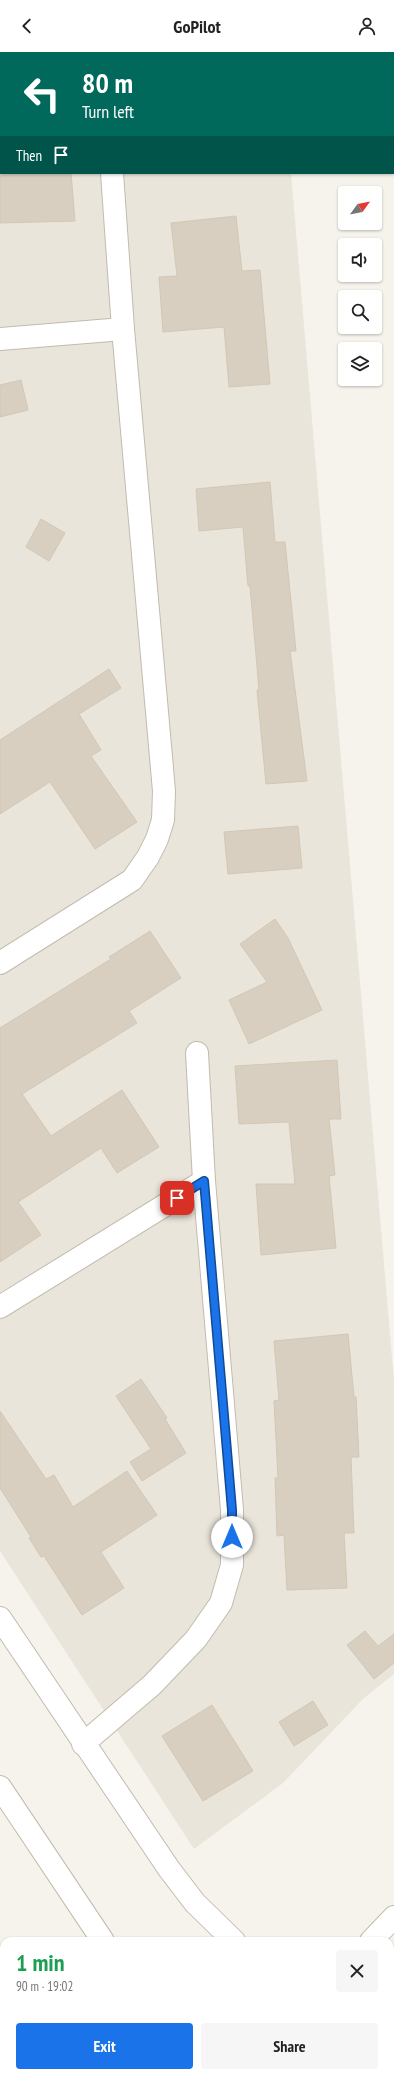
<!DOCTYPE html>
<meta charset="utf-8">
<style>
body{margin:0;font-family:"PT Sans Narrow",sans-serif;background:#f6f6f6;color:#222;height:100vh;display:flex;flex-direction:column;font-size:15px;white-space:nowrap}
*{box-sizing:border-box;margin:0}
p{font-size:13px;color:#767676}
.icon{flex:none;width:22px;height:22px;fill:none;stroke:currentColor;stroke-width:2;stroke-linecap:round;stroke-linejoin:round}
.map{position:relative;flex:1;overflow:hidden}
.drawer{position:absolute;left:0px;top:1885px;width:394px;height:140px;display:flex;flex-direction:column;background:#fff;border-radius:12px 12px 0 0;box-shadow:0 1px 3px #0004}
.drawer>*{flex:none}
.hud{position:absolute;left:0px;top:0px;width:394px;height:122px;box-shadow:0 1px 3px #0004;background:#00695c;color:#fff;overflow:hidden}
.needle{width:26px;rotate:57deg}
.fabs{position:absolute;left:338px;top:134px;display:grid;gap:8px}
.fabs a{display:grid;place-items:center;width:44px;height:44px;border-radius:4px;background:#fff;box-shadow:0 1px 3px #0004;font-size:20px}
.pin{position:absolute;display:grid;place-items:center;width:34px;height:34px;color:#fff;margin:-17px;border-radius:8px;box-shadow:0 2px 6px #0006}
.me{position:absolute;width:44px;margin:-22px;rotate:0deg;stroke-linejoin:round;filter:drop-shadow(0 0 3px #0008)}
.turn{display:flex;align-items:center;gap:14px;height:84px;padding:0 16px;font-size:18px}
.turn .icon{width:52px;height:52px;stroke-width:2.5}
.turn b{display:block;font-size:28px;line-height:34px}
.then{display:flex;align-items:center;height:38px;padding:0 16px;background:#0003;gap:8px;font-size:15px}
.round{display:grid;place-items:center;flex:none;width:42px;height:42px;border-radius:4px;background:#f6f6f6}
.head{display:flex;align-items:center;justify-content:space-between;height:68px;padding:0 16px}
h1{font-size:24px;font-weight:700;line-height:30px;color:#1e9e55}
.button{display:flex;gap:8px;margin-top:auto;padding:8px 16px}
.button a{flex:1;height:46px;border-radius:4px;background:#1a73e8;color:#fff;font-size:16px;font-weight:700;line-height:46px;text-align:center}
.button a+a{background:#f6f6f6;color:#222}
header{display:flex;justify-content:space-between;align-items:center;height:52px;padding:0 16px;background:#fff;font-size:18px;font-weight:700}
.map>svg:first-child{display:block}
.residential{fill:#eae5da}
.building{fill:#d8cfc1;stroke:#d3c7b4}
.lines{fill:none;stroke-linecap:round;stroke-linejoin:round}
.minor-casing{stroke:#c2bbae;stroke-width:24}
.minor{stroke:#fff;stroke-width:22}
.route-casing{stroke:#114b97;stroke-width:10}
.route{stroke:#1a73e8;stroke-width:7}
</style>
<header><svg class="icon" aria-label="back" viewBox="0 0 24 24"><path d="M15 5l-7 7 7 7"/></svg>GoPilot<svg class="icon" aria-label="person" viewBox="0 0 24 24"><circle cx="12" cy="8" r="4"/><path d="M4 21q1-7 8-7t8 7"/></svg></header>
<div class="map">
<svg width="394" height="2025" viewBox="0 0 394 2025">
<rect width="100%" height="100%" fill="#f6f3ec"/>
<!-- residential -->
<path class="residential" d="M 0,0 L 281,0 L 1,1 L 1,121 L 291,121 L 394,1329 L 394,1622 L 364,1646 L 283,1731 L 194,1797 L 0,1499 Z"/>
<!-- building -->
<g class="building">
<path d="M 0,121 L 71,121 L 75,169 L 0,171 Z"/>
<path d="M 236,164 L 242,219 L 260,218 L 270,332 L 229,335 L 224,275 L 163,280 L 159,225 L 177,224 L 171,171 Z"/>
<path d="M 21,328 L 28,358 L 0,365 L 0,333 Z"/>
<path d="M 270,430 L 275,490 L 285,490 L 296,599 L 290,599 L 307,729 L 266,732 L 257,638 L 259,638 L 250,534 L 248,534 L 243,475 L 199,479 L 196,437 Z"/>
<path d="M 41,467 L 65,481 L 49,509 L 26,495 Z"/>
<path d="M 109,617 L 121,636 L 79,662 L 101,698 L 91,704 L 137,770 L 95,797 L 50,730 L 0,762 L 0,688 Z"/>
<path d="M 298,774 L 302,816 L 228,822 L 224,780 Z"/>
<path d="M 275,867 L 288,886 L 322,958 L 249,992 L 229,948 L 267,930 L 240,892 Z"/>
<path d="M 150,879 L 181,926 L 129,959 L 137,971 L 22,1042 L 51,1084 L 122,1038 L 159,1095 L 117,1121 L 101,1096 L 18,1150 L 41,1183 L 0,1210 L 0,976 L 111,907 L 109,905 Z"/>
<path d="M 337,1008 L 341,1067 L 329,1067 L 335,1123 L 329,1124 L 336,1196 L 261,1203 L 256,1132 L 295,1132 L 289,1070 L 239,1072 L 235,1014 Z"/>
<path d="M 348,1282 L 354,1345 L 356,1345 L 359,1405 L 351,1405 L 354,1481 L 344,1481 L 347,1536 L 287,1538 L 284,1483 L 277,1484 L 275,1426 L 278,1426 L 274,1349 L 279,1348 L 274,1289 Z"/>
<path d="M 141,1327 L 167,1366 L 165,1367 L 186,1401 L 142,1429 L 130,1410 L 151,1397 L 116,1344 Z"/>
<path d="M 0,1359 L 46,1427 L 54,1423 L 73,1455 L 127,1419 L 157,1463 L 101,1500 L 124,1536 L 82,1563 L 44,1504 L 41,1505 L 29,1486 L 31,1485 L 0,1436 Z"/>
<path d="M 365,1579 L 378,1594 L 394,1582 L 394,1611 L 374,1627 L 347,1593 Z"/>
<path d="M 313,1649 L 328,1673 L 294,1694 L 279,1670 Z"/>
<path d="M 212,1653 L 253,1719 L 203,1749 L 162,1684 Z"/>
</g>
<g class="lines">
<!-- minor casing -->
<g class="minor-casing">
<g id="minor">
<path d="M 103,0 L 103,1"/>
<path d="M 0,287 L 123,277"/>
<path d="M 0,911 L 132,828 L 148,805 L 157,787 L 163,768 L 164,739 L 123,277 L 112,121"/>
<path d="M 0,1255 L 204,1129"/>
<path d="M 0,1566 L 169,1817 L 195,1851 L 234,1889"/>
<path d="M 83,1692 L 152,1633 L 196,1587 L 221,1551 L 232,1513 L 232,1458 L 204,1129 L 197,1001"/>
<path d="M 0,1735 L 103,1889"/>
<path d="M 371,1889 L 394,1865"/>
<path d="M 390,2014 L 394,2017"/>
<path d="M 192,2021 L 194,2025"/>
</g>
</g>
<!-- minor -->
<use href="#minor" class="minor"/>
</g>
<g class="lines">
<!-- route casing -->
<g class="route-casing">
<path id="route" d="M 177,1146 L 204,1129 L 232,1458 L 232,1485"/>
</g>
<!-- route -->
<use href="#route" class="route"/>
</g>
</svg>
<div class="fabs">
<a><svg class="needle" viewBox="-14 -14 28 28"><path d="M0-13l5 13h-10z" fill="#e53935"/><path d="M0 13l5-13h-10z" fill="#767676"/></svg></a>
<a><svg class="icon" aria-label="sound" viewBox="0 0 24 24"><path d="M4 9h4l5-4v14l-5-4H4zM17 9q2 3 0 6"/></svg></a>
<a><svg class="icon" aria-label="search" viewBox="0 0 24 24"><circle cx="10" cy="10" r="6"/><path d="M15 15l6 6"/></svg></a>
<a><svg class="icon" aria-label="layers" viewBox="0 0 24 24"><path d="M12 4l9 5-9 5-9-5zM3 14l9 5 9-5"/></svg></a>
</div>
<div class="pin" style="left:177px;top:1146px;background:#d93025"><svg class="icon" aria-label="arrive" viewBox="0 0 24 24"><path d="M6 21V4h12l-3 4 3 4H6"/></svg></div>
<svg class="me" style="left:232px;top:1485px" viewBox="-20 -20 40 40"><circle r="19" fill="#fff"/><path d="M0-13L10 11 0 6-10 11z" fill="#1a73e8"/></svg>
<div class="hud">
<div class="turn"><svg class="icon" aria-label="left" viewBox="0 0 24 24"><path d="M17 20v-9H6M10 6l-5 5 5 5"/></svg><div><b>80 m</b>Turn left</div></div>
<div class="then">Then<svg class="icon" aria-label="arrive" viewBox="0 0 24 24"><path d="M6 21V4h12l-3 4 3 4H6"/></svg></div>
</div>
<section class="drawer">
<div class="head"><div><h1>1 min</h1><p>90 m · 19:02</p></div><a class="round"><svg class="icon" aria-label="close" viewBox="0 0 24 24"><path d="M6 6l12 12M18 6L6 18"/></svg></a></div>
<div class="button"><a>Exit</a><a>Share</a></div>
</section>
</div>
